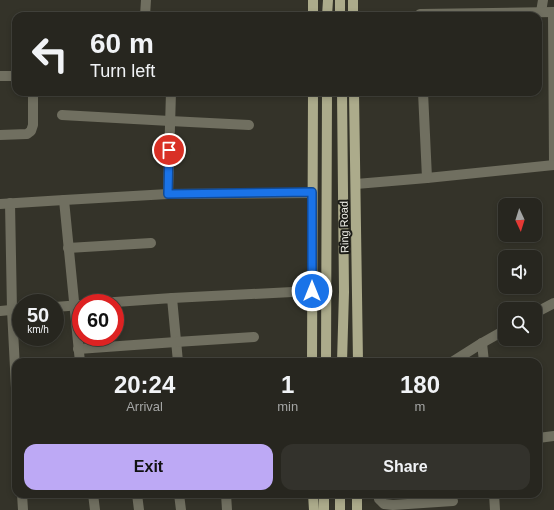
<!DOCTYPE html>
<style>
body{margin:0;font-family:Helvetica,sans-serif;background:#33322c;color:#f1f3f6;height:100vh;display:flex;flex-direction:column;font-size:15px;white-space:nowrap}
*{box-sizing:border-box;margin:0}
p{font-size:13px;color:#a4a5a4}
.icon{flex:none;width:22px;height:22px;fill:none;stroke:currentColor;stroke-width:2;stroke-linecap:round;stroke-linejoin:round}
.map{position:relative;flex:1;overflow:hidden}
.drawer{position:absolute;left:12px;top:358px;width:530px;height:140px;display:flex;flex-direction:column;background:#27261f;border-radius:12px;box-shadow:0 2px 6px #0003,0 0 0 1px #43433d}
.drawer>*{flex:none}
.banner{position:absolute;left:12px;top:12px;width:530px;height:84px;border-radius:12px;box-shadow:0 2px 6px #0003,0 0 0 1px #43433d;background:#27261f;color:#f1f3f6;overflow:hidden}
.needle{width:26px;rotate:176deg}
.tools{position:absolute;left:498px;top:198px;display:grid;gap:8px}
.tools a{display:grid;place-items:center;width:44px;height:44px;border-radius:8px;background:#27261f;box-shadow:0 2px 6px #0003,0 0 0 1px #43433d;font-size:20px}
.speed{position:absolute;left:12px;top:294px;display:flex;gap:8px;font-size:20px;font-weight:700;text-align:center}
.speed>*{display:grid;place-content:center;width:52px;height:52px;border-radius:50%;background:#27261f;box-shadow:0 2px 6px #0003,0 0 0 1px #43433d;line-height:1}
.speed small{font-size:10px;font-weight:400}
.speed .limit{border:6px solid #d22;background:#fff;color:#111}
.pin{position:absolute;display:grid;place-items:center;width:34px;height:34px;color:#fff;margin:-17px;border:2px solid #fff;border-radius:50%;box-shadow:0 1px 4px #0007}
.me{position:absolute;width:44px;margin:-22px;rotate:0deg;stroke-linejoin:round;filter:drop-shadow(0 0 3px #0008)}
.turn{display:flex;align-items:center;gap:14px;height:84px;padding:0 12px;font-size:18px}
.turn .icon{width:52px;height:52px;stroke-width:2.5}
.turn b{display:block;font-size:28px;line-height:34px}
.eta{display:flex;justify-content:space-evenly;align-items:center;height:68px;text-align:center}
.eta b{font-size:24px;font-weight:800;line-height:28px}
.cta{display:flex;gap:8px;margin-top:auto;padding:8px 12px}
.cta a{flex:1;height:46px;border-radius:12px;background:#bda9f5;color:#111;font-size:16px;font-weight:800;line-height:46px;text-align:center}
.cta a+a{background:#33322c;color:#f1f3f6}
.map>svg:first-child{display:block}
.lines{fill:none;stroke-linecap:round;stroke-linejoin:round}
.street{stroke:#706f60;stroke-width:10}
.primary{stroke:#acab8b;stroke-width:10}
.route-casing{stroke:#114b97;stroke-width:10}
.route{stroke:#1a73e8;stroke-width:7}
.labels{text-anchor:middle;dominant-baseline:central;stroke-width:4;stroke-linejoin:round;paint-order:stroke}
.street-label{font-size:11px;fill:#f3f3ec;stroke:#1b1b16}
</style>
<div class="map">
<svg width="554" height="510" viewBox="0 0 554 510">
<rect width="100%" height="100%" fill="#343329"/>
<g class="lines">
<!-- street -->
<g class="street">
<path d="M 541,12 L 543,0"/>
<path d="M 553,12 L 554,164"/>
<path d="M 145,16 L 146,0"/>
<path d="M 420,16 L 420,14 L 554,12"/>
<path d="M 0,76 L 16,76"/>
<path d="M 62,115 L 170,121 L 249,125"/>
<path d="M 0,135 L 27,134 L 31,131 L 33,125 L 33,92"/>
<path d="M 427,178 L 554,165"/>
<path d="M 356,184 L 427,178 L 423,92"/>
<path d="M 168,194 L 171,92"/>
<path d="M 10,203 L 12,310 L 16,388"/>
<path d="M 0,204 L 64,200"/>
<path d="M 68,248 L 151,243"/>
<path d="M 172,298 L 312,291"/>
<path d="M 101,303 L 172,298 L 178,362"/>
<path d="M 55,307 L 81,305"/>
<path d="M 0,311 L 21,309"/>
<path d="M 535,313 L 554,303"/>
<path d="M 482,343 L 484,362"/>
<path d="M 78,349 L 176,342 L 254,337"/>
<path d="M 80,362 L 64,200 L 168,194 L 312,193"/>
<path d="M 452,362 L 482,343 L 505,330"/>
<path d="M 538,438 L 554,436"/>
<path d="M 22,494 L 23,510"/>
<path d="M 93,494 L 95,510"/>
<path d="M 137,494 L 139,510"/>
<path d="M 179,494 L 181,510"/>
<path d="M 226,494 L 227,510"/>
<path d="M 378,494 L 379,499 L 384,504 L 393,505 L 453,501"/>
<path d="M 494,494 L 495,510"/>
</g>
<!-- primary -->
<g class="primary">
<path d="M 340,0 L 340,16"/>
<path d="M 353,0 L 353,16"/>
<path d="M 313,16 L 313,0"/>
<path d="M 327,16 L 328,0"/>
<path d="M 342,92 L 344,292 L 342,362"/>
<path d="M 354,92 L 358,362"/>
<path d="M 312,362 L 313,92"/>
<path d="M 326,362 L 327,92"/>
<path d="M 313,494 L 314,510"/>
<path d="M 340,494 L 340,510"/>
<path d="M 324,510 L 324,494"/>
<path d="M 357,510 L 357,494"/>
</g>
</g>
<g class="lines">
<!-- route casing -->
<g class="route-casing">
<path id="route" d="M 169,150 L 168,194 L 312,192 L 312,291"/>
</g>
<!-- route -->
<use href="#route" class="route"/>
</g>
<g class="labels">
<!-- street labels -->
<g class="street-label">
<text transform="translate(344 227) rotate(-91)">Ring Road</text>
</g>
</g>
</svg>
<div class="tools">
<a><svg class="needle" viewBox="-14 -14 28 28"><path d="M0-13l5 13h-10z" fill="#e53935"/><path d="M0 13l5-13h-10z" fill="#a4a5a4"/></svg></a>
<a><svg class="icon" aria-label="sound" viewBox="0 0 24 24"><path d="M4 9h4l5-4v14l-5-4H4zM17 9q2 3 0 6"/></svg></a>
<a><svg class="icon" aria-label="search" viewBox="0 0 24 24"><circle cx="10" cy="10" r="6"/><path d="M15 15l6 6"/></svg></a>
</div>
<div class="speed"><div>50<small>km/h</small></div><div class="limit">60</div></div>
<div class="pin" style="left:169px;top:150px;background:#d93025"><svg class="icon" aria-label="arrive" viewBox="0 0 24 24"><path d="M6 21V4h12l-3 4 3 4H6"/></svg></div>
<svg class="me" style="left:312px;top:291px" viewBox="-20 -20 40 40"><circle r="17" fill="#1a73e8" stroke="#fff" stroke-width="3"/><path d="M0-11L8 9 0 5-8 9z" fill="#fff"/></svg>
<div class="banner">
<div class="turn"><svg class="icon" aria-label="left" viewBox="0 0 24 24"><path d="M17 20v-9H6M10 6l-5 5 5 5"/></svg><div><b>60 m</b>Turn left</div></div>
</div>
<section class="drawer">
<div class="eta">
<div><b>20:24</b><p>Arrival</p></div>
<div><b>1</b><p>min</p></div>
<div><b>180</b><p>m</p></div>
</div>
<div class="cta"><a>Exit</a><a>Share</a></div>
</section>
</div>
